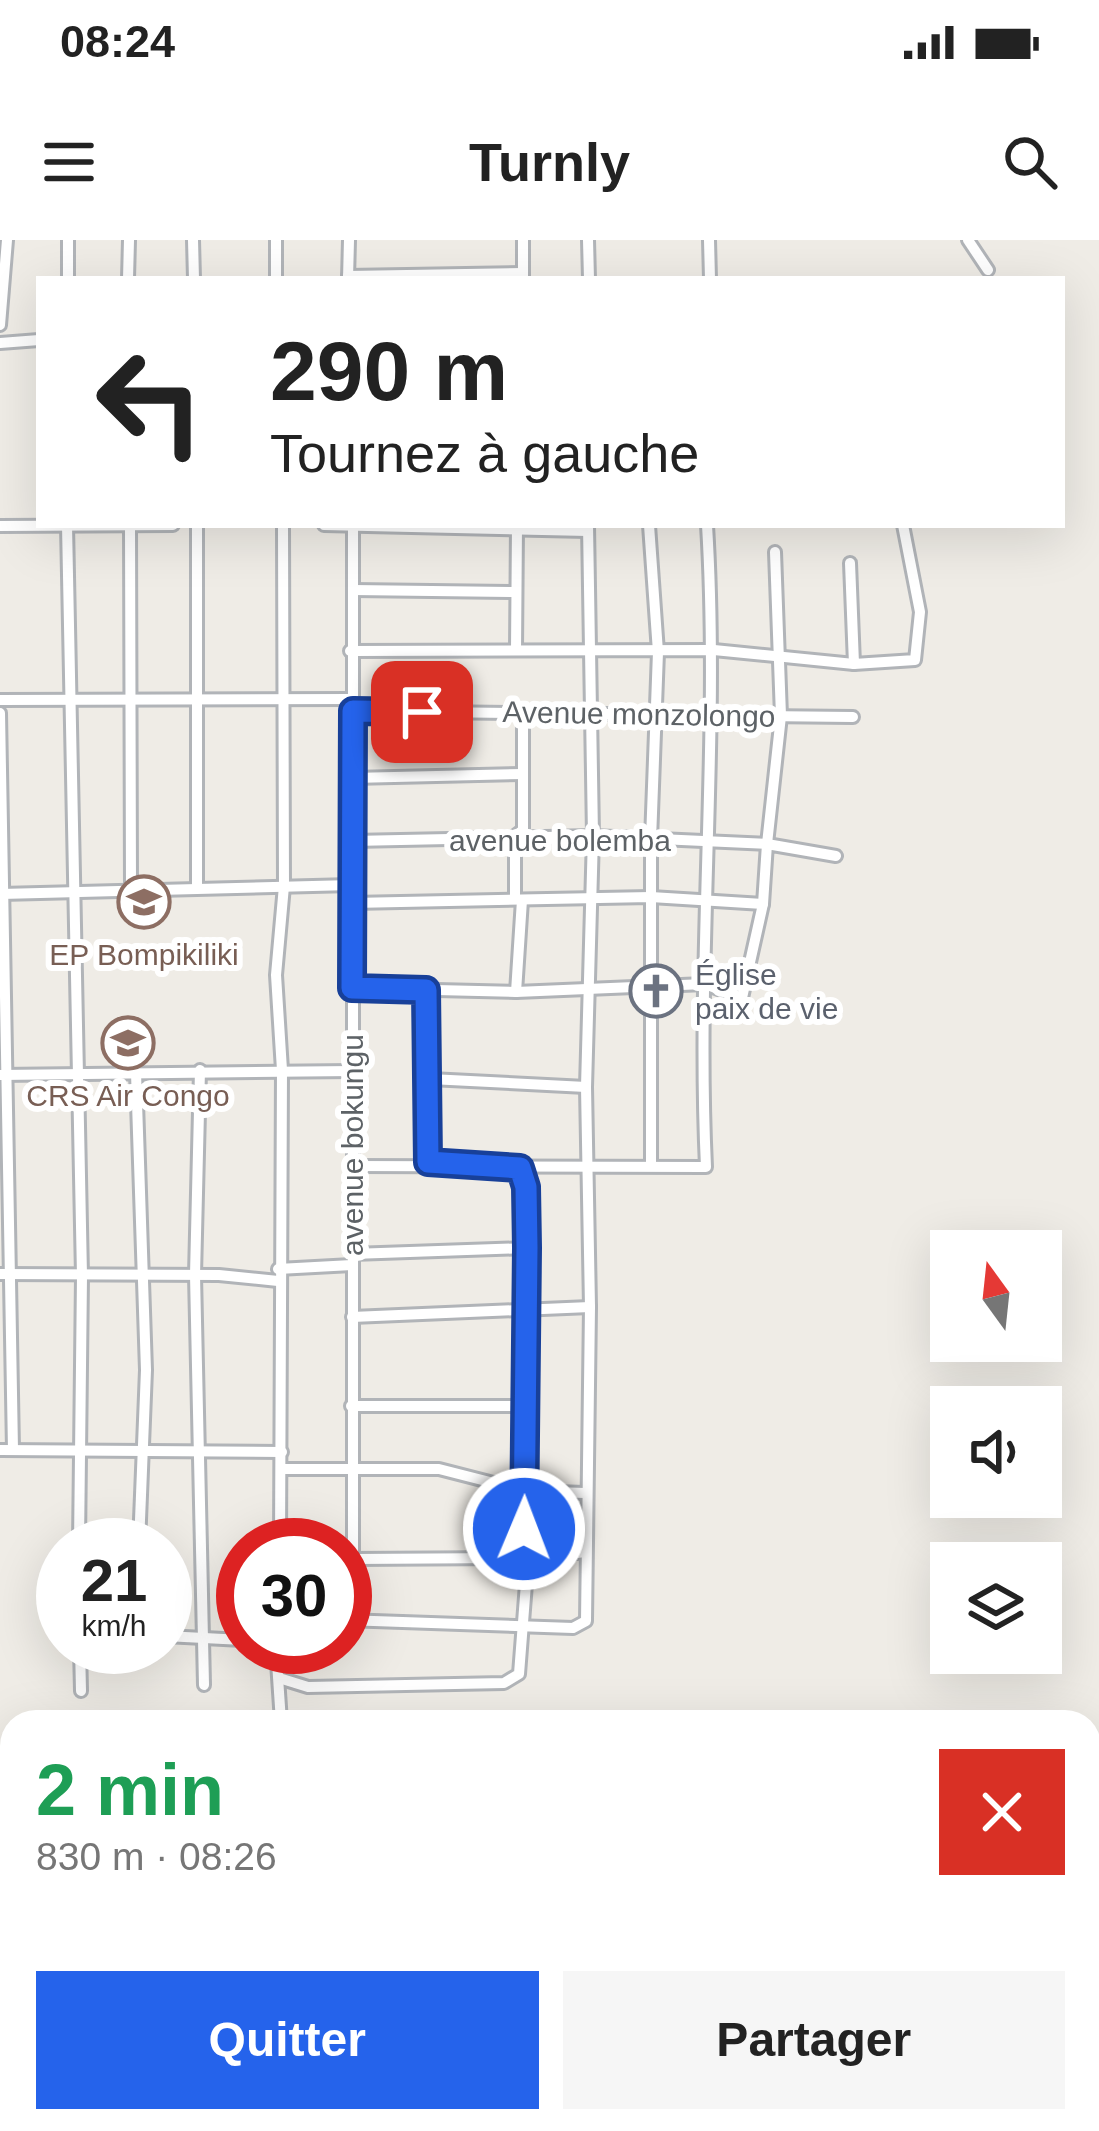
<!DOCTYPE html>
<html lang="fr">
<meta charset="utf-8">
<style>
body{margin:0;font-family:Helvetica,sans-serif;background:#f6f6f6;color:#222;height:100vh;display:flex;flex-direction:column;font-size:45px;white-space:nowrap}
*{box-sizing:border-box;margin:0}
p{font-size:39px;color:#767676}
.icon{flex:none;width:66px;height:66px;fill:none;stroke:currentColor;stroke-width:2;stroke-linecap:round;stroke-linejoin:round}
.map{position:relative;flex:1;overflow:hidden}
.side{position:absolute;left:0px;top:1470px;width:1101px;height:423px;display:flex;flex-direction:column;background:#fff;border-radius:36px 36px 0 0;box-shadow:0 12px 48px #0002}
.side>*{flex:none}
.guide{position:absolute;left:36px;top:36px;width:1029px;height:252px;border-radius:0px;box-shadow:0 12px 48px #0002;background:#fff;color:#222;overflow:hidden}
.needle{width:78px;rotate:345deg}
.fabs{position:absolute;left:930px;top:990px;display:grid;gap:24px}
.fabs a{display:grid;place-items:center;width:132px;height:132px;border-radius:0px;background:#fff;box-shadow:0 12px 48px #0002;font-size:60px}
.speed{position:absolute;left:36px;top:1278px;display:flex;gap:24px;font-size:60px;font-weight:700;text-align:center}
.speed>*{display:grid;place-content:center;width:156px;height:156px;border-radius:50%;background:#fff;box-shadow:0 12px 48px #0002;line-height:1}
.speed small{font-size:30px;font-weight:400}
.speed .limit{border:18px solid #d22;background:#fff;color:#111}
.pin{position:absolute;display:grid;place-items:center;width:102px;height:102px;color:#fff;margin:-51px;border-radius:24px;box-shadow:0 6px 18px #0006}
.me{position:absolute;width:132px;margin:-66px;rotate:1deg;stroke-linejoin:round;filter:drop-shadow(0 0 9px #0008)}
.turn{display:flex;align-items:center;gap:42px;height:252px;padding:0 36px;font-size:54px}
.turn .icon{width:156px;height:156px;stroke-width:2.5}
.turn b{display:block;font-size:84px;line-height:102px}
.round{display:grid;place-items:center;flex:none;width:126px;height:126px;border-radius:0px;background:#f6f6f6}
.head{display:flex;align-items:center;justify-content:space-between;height:204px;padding:0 36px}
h1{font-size:72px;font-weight:700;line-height:90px;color:#1e9e55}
.action{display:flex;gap:24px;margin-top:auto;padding:24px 36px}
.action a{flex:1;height:138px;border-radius:0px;background:#2563eb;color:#fff;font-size:48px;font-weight:700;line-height:138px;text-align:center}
.action a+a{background:#f6f6f6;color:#222}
.status{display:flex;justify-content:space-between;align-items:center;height:84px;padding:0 60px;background:#fff;direction:ltr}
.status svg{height:33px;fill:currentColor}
header{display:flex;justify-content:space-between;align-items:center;height:156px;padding:0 36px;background:#fff;font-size:54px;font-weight:700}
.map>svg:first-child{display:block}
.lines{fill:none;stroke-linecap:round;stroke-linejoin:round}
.minor-casing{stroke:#b1b4b8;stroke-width:16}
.minor{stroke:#fff;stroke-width:10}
.route-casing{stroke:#184099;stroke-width:30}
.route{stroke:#2563eb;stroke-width:21}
.labels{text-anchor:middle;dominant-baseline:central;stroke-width:12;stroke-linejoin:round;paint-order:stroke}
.street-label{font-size:30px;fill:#5d6266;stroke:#fff}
.education-label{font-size:30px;fill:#785e54;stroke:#fff}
.worship-label{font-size:30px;fill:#5b616d;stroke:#fff;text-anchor:start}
</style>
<div class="status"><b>08:24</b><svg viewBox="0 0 49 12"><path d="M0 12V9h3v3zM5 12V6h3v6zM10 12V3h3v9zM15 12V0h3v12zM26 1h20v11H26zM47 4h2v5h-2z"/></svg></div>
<header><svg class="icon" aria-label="menu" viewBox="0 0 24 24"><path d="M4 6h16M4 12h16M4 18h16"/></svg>Turnly<svg class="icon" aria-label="search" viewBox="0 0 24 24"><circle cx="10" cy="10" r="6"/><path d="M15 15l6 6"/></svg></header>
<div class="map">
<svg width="1099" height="1891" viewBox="0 0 1099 1891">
<rect width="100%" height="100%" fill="#efece6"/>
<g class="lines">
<!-- minor casing -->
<g class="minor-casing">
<g id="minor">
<path d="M 193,0 L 194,39"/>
<path d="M 276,0 L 276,39"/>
<path d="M 523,0 L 523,36"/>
<path d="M 588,0 L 589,39"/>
<path d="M 709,0 L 710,39"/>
<path d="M 968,0 L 988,30"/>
<path d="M 348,36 L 523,33"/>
<path d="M 68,39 L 68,0"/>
<path d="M 128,39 L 129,0"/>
<path d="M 348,39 L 349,0"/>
<path d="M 0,85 L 7,0"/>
<path d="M 0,103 L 39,100"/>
<path d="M 67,285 L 82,1036 L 79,1305"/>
<path d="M 130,285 L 131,648"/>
<path d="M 324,285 L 588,291"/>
<path d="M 649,285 L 658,412 L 651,600 L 651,926"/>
<path d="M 0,286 L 173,285"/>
<path d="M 850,323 L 854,424 L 915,420 L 920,372 L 903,285"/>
<path d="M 353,350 L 516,352"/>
<path d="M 516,410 L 517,285"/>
<path d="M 350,411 L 714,410 L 854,424"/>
<path d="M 0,460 L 353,459"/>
<path d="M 353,471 L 853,477"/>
<path d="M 0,473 L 13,1210"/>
<path d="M 352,538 L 523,534"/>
<path d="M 352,601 L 593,596 L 767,604 L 781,476 L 775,312"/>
<path d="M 197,648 L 197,285"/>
<path d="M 1,654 L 352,645"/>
<path d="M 515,659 L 515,596 L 523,590 L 523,475"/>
<path d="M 352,663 L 651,657 L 763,664"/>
<path d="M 352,748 L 516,752 L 705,744 L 742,758 L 763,664 L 767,604 L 836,616"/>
<path d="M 426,750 L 428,922"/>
<path d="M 516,752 L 522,660"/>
<path d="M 200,830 L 195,1035 L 204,1445"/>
<path d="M 136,833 L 146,1130 L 139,1305"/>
<path d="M 0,835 L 353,831"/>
<path d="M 430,839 L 586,847"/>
<path d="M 353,926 L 706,927 C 696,713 720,499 707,285"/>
<path d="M 352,1014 L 527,1008"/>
<path d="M 278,1029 L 352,1025"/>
<path d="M 0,1034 L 219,1035 L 278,1041"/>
<path d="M 352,1077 L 590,1067"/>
<path d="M 351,1166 L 526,1166"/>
<path d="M 0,1210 L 282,1212"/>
<path d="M 283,1229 L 439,1229 L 525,1251 L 585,1253"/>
<path d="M 280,1305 L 282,830 L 276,735 L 284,646 L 283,285"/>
<path d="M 352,1319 L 528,1318 L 586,1312"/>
<path d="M 345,1380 L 573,1388 L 586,1381 L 590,1067 L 586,847 L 593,596 L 588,285"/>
<path d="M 353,1380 L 353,285"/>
<path d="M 165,1396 L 243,1400"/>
<path d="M 80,1407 L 81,1451"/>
<path d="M 276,1407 L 281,1482"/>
<path d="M 279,1438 L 308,1447 L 504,1443 L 519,1434 L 528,1318 L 526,947 L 520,928"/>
<path d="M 0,1829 L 12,1836"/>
<path d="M 105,1881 L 125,1891"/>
<path d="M 285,1891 L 285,1881"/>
</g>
</g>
<!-- minor -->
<use href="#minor" class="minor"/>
</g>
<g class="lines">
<!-- route casing -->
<g class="route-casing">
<path id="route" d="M 422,472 L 353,471 L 352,748 L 426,750 L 428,922 L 520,928 L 526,947 L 527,1008 L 524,1289"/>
</g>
<!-- route -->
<use href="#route" class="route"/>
</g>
<!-- icons -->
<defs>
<g id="school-ring" transform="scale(2.7)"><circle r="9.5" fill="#fff" stroke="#8d6e63" stroke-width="1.5"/><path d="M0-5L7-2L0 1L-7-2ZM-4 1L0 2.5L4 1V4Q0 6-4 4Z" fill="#8d6e63"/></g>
<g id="church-ring" transform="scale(2.7)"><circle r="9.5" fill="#fff" stroke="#6b7280" stroke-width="1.5"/><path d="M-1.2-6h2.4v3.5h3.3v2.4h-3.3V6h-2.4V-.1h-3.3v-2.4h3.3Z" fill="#6b7280"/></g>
</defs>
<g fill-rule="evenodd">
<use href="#school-ring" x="144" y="662"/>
<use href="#church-ring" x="656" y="751"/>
<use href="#school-ring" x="128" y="803"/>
</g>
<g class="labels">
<!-- street labels -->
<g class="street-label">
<text transform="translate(639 474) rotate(1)">Avenue monzolongo</text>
<text x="560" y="600">avenue bolemba</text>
<text transform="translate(352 905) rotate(-90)">avenue bokungu</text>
</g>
<!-- education labels -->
<g class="education-label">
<text x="144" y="714">EP Bompikiliki</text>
<text x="128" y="855">CRS Air Congo</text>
</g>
<!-- worship labels -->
<g class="worship-label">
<text x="695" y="734">Église<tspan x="695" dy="34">paix de vie</tspan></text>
</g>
</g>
</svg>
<div class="fabs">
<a><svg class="needle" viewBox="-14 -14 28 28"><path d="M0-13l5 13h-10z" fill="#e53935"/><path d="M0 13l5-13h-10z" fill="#767676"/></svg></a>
<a><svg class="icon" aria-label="sound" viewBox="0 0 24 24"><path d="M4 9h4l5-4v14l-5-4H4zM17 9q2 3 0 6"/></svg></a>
<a><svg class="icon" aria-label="layers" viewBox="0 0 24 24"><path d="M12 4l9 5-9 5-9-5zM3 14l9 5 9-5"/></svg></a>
</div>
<div class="speed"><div>21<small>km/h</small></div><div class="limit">30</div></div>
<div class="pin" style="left:422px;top:472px;background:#d93025"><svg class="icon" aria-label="arrive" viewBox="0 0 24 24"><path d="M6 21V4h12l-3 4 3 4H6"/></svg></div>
<svg class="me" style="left:524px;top:1289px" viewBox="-20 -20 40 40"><circle r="17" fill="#2563eb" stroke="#fff" stroke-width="3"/><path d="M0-11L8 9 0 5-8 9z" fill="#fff"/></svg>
<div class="guide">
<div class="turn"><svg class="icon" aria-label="left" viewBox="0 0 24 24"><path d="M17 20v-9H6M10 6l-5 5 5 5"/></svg><div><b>290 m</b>Tournez à gauche</div></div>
</div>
<section class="side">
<div class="head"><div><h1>2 min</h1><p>830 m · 08:26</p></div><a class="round" style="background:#d93025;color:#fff"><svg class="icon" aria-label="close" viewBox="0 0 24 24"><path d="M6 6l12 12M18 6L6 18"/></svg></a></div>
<div class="action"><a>Quitter</a><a>Partager</a></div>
</section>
</div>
